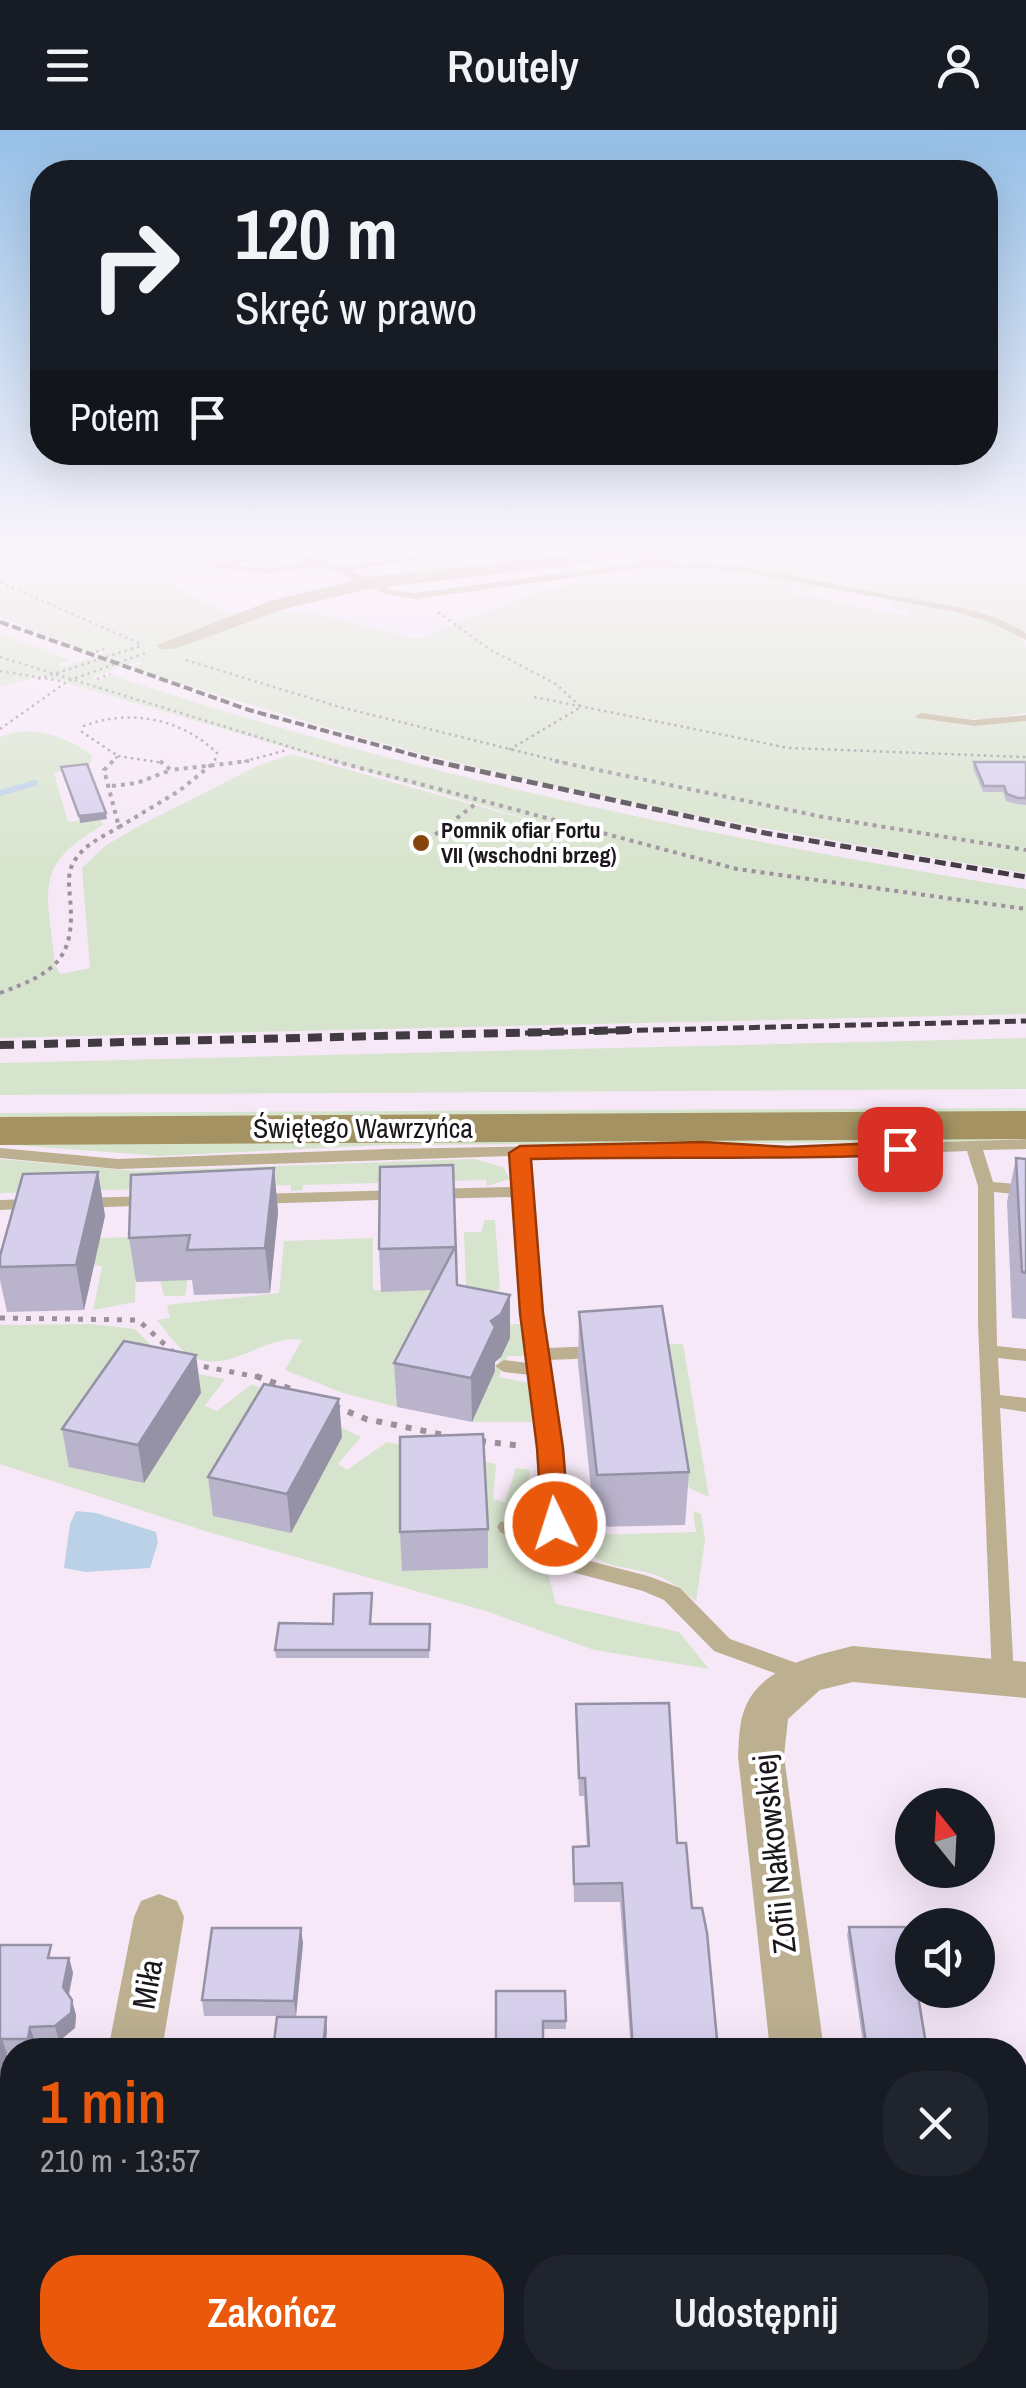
<!DOCTYPE html>
<html lang="pl">
<meta charset="utf-8">
<style>
body{margin:0;font-family:"Archivo Narrow",sans-serif;background:#20242c;color:#f1f3f6;height:100vh;display:flex;flex-direction:column;font-size:38px;white-space:nowrap}
*{box-sizing:border-box;margin:0}
p{font-size:32px;color:#9ea1a6}
.icon{flex:none;width:55px;height:55px;fill:none;stroke:currentColor;stroke-width:2;stroke-linecap:round;stroke-linejoin:round}
.map{position:relative;flex:1;overflow:hidden}
.side{position:absolute;left:0px;top:1908px;width:1028px;height:352px;display:flex;flex-direction:column;background:#171b24;border-radius:40px 40px 0 0;box-shadow:0 10px 40px #0002}
.side>*{flex:none}
.banner{position:absolute;left:30px;top:30px;width:968px;height:305px;border-radius:40px;box-shadow:0 10px 40px #0002;background:#171b24;color:#f1f3f6;overflow:hidden}
.needle{width:65px;rotate:342deg}
.buttons{position:absolute;left:895px;top:1658px;display:grid;gap:20px}
.buttons a{display:grid;place-items:center;width:100px;height:100px;border-radius:50%;background:#171b24;box-shadow:0 10px 40px #0002;font-size:50px}
.pin{position:absolute;display:grid;place-items:center;width:85px;height:85px;color:#fff;margin:-42px;border-radius:20px;box-shadow:0 5px 15px #0006}
.me{position:absolute;width:110px;margin:-55px;rotate:356deg;stroke-linejoin:round;filter:drop-shadow(0 0 8px #0008)}
.turn{display:flex;align-items:center;gap:35px;height:210px;padding:0 40px;font-size:45px}
.turn .icon{width:130px;height:130px;stroke-width:2.5}
.turn b{display:block;font-size:70px;line-height:85px}
.then{display:flex;align-items:center;height:95px;padding:0 40px;background:#0003;gap:20px;font-size:38px}
.round{display:grid;place-items:center;flex:none;width:105px;height:105px;border-radius:40px;background:#20242c}
.head{display:flex;align-items:center;justify-content:space-between;height:170px;padding:0 40px}
h1{font-size:60px;font-weight:600;line-height:75px;color:#ea580c}
.action{display:flex;gap:20px;margin-top:auto;padding:20px 40px}
.action a{flex:1;height:115px;border-radius:40px;background:#ea580c;color:#fff;font-size:40px;font-weight:600;line-height:115px;text-align:center}
.action a+a{background:#20242c;color:#f1f3f6}
header{display:flex;justify-content:space-between;align-items:center;height:130px;padding:0 40px;background:#171b24;font-size:45px;font-weight:600}
.map>svg:first-child{display:block}
.green{fill:#d7e4cd}
.water{fill:#bbd1e8}
.lines{fill:none;stroke-linecap:round;stroke-linejoin:round}
.stream{stroke:#bbd1e8;stroke-width:6}
.path-far3{stroke:#9b909b;stroke-width:2.5;stroke-dasharray:2.5 4;stroke-linecap:butt}
.path-far2{stroke:#9b909b;stroke-width:4;stroke-dasharray:4 5;stroke-linecap:butt}
.path-far1{stroke:#9b909b;stroke-width:5;stroke-dasharray:5 8;stroke-linecap:butt}
.path{stroke:#9b909b;stroke-width:6;stroke-dasharray:6 9;stroke-linecap:butt}
.service{fill:#bdb091;fill-rule:evenodd}
.minor{fill:#bdb091;fill-rule:evenodd}
.secondary{fill:#a59262;fill-rule:evenodd}
.rail-far2{stroke:#413b41;stroke-width:4;stroke-dasharray:9 4;stroke-linecap:butt}
.rail-far1{stroke:#413b41;stroke-width:5;stroke-dasharray:11 5;stroke-linecap:butt}
.rail{stroke:#413b41;stroke-width:8;stroke-dasharray:14 8;stroke-linecap:butt}
.wall{fill:#b9b3cc}
.shaded-wall{fill:#9692a6}
.building{fill:#d7d0ed;stroke:#9692a6;stroke-width:2.5}
.route{fill:#ea580c;stroke:#983908;stroke-width:2.5}
.poi-dot{fill:#85450d;stroke:#fff;stroke-width:4}
.labels{text-anchor:middle;dominant-baseline:central;stroke-width:8;stroke-linejoin:round;paint-order:stroke}
.far-poi-label{font-size:22px;font-weight:bold;fill:#1c171c;stroke:#fff;text-anchor:start}
.street-label{font-size:28px;fill:#1c171c;stroke:#fff}
.near-street-label{font-size:32px;fill:#1c171c;stroke:#fff}
</style>
<header><svg class="icon" aria-label="menu" viewBox="0 0 24 24"><path d="M4 6h16M4 12h16M4 18h16"/></svg>Routely<svg class="icon" aria-label="person" viewBox="0 0 24 24"><circle cx="12" cy="8" r="4"/><path d="M4 21q1-7 8-7t8 7"/></svg></header>
<div class="map">
<svg width="1026" height="2258" viewBox="0 0 1026 2258">
<rect width="100%" height="100%" fill="#f6e8f7"/>
<!-- green -->
<g class="green">
<path d="M 0,422 L 130,422 L 121,429 L 218,479 L 242,486 L 277,481 L 323,485 L 417,509 L 548,458 L 643,447 L 677,436 L 738,441 L 824,457 L 817,462 L 793,458 L 787,462 L 906,486 L 911,482 L 887,476 L 894,471 C 921,476 1020,489 1026,519 C 1026,539 1026,563 1026,583 L 982,590 L 924,584 L 919,588 L 971,596 L 1026,591 L 1026,639 L 1003,662 L 1026,675 L 1026,743 C 821,710 616,674 415,622 C 319,596 225,567 130,538 L 143,533 L 139,531 L 92,547 L 98,550 L 111,545 C 409,645 716,708 1026,759 L 1026,884 L 0,908 L 0,607 C 29,593 67,607 92,625 L 89,638 L 54,643 L 68,692 L 100,688 L 103,695 C 31,736 48,761 55,835 L 60,844 L 90,838 L 82,738 L 105,716 L 139,696 L 259,635 L 292,624 L 589,707 L 43,546 L 0,557 L 0,503 L 70,530 L 58,534 L 63,537 L 109,521 L 89,523 L 0,487 Z"/>
<path d="M 656,422 L 1026,422 L 1026,502 L 991,487 L 694,431 L 696,428 L 650,425 Z"/>
<path d="M 1026,908 L 1026,959 L 0,965 L 0,933 Z"/>
<path d="M 1026,978 L 1026,985 L 0,990 L 0,983 Z"/>
<path d="M 1026,1004 L 1026,1007 L 964,1012 L 383,1015 L 160,1026 L 0,1014 L 0,1010 Z"/>
<path d="M 0,1029 L 136,1041 L 474,1029 L 503,1037 L 510,1049 L 487,1056 L 486,1050 L 303,1055 L 303,1060 L 291,1061 L 291,1055 L 0,1063 Z"/>
<path d="M 485,1090 L 495,1090 L 500,1159 L 485,1164 L 487,1195 L 520,1194 L 528,1226 L 508,1226 L 499,1247 L 534,1254 L 535,1292 L 472,1292 L 509,1208 L 439,1195 L 397,1277 L 343,1263 L 285,1240 L 302,1210 C 265,1203 226,1248 189,1225 C 177,1218 166,1201 157,1190 L 170,1188 L 167,1175 L 279,1163 L 284,1111 L 373,1108 L 373,1160 L 466,1158 L 464,1102 L 481,1102 Z"/>
<path d="M 203,1105 L 190,1133 L 185,1166 L 164,1166 L 157,1136 L 136,1137 L 135,1172 L 93,1180 L 102,1136 L 94,1135 L 100,1108 Z"/>
<path d="M 91,1194 L 135,1199 L 176,1240 L 225,1249 L 205,1276 L 217,1281 L 252,1254 L 361,1307 L 338,1334 L 347,1340 L 387,1312 L 496,1334 L 493,1369 L 505,1372 L 516,1338 L 529,1340 L 530,1378 L 506,1385 L 507,1409 L 540,1412 L 556,1474 L 679,1502 L 709,1539 L 594,1520 L 486,1481 L 205,1401 L 0,1334 L 0,1195 Z"/>
<path d="M 683,1214 L 709,1367 L 689,1358 L 667,1223 L 630,1215 Z"/>
<path d="M 583,1360 L 589,1405 L 696,1402 L 693,1381 L 701,1384 L 705,1410 L 696,1471 C 685,1463 675,1454 663,1448 C 623,1430 593,1448 574,1395 C 570,1385 566,1376 566,1365 Z"/>
</g>
<!-- water -->
<path class="water" d="M 76,1381 L 96,1383 L 156,1402 L 158,1412 L 150,1438 L 86,1442 L 64,1438 L 70,1394 Z"/>
<g class="lines">
<!-- stream -->
<path class="stream" d="M 0,663 L 35,653"/>
<!-- path-far3 -->
<g class="path-far3">
<path d="M 0,452 L 143,515"/>
<path d="M 438,482 L 489,519 L 556,554 L 581,577 L 509,620"/>
<path d="M 90,524 L 104,519"/>
<path d="M 0,527 L 342,633"/>
<path d="M 186,530 L 336,576 L 566,633"/>
<path d="M 0,541 L 61,551"/>
<path d="M 38,549 L 143,515"/>
<path d="M 97,549 L 110,544"/>
<path d="M 534,567 L 789,618 L 1026,627"/>
<path d="M 0,599 L 68,551 L 145,523"/>
<path d="M 118,626 L 163,633"/>
<path d="M 111,633 L 118,626 L 82,602 L 84,596 C 130,578 182,589 217,623 L 214,633"/>
<path d="M 238,633 L 287,620"/>
</g>
<!-- path-far2 -->
<g class="path-far2">
<path d="M 113,631 L 104,640 L 119,697"/>
<path d="M 160,631 L 171,640 L 249,631"/>
<path d="M 334,631 L 737,739 L 1026,779"/>
<path d="M 555,631 L 823,687 L 1026,720"/>
<path d="M 112,656 L 137,653 L 171,640"/>
<path d="M 119,697 L 179,661 L 216,631"/>
<path d="M 428,710 L 478,672"/>
<path d="M 0,863 C 54,843 76,830 70,768 C 69,754 67,741 75,730 C 85,714 104,706 119,697"/>
</g>
<!-- path-far1 -->
<g class="path-far1">
<path d="M 0,1188 L 138,1190 L 174,1223"/>
<path d="M 191,1234 L 263,1248"/>
</g>
<!-- path -->
<g class="path">
<path d="M 256,1246 L 296,1261"/>
<path d="M 334,1276 L 366,1289 L 449,1306"/>
<path d="M 480,1311 L 523,1316"/>
</g>
<!-- service -->
<g class="service">
<path d="M 186,422 L 198,422 L 223,433 L 253,422 L 267,422 L 234,435 L 268,438 L 305,432 L 277,422 L 291,422 L 340,436 L 445,422 L 471,422 L 350,440 L 390,460 L 415,463 L 643,432 L 639,429 L 644,426 C 663,436 710,432 735,435 C 783,442 831,454 878,463 C 929,473 981,475 1026,503 L 1026,510 L 990,492 L 955,482 L 765,446 L 708,438 L 651,437 L 415,469 L 385,464 L 337,441 L 318,436 L 268,444 L 219,438 Z"/>
<path d="M 921,583 L 974,590 L 1026,585 L 1026,591 L 974,596 L 917,588 L 916,586 Z"/>
<path d="M 1026,1009 L 1026,1019 L 983,1020 L 993,1052 L 1026,1055 L 1026,1065 L 994,1062 L 997,1216 L 1026,1219 L 1026,1231 L 998,1228 L 1000,1265 L 1026,1268 L 1026,1282 L 1000,1278 L 1014,1548 L 1011,1554 L 1003,1557 L 995,1554 L 992,1548 L 978,1193 L 978,1056 L 967,1021 L 789,1028 L 703,1023 L 528,1026 L 546,1218 L 600,1216 L 609,1222 L 600,1228 L 548,1230 L 560,1319 L 565,1394 L 575,1416 L 586,1430 L 648,1446 L 680,1458 L 730,1509 L 813,1539 L 816,1545 L 813,1551 L 805,1554 L 714,1521 L 664,1470 L 643,1461 L 572,1442 L 559,1425 L 548,1402 L 507,1405 L 500,1402 L 497,1397 L 500,1392 L 544,1387 L 540,1319 L 531,1245 L 504,1242 L 495,1236 L 504,1230 L 529,1233 L 515,1067 L 430,1069 L 422,1064 L 430,1059 L 514,1057 L 512,1026 L 118,1039 L 0,1028 L 0,1018 L 118,1029 L 386,1019 L 703,1013 L 789,1018 Z"/>
<path d="M 404,1060 L 412,1065 L 410,1069 L 255,1074 L 247,1069 L 255,1064 Z"/>
<path d="M 154,1066 L 160,1067 L 162,1071 L 160,1075 L 80,1078 L 72,1073 L 80,1068 Z"/>
<path d="M 34,1069 L 42,1074 L 40,1078 L 0,1080 L 0,1070 Z"/>
</g>
<!-- minor -->
<g class="minor">
<path d="M 592,422 L 651,422 L 642,427 L 368,459 L 284,479 L 174,519 L 160,519 L 157,515 L 270,471 L 368,447 Z"/>
<path d="M 853,1516 L 1026,1532 L 1026,1568 L 853,1552 L 820,1560 L 788,1589 L 784,1626 L 824,1920 L 770,1920 L 738,1626 C 739,1611 739,1592 745,1578 C 761,1537 816,1525 853,1516 Z"/>
<path d="M 159,1764 L 177,1771 L 184,1787 L 162,1920 L 108,1920 L 134,1787 L 141,1771 Z"/>
<path d="M 1015,2184 L 1026,2185 L 1026,2247 L 1015,2246 Z"/>
<path d="M 47,2248 L 109,2248 L 108,2258 L 46,2258 Z"/>
<path d="M 808,2248 L 870,2248 L 871,2258 L 809,2258 Z"/>
</g>
<!-- secondary -->
<path class="secondary" d="M 1026,981 L 1026,1009 L 0,1015 L 0,987 Z"/>
<!-- rail-far2 -->
<path class="rail-far2" d="M 0,492 L 249,580 L 443,633"/>
<!-- rail-far1 -->
<g class="rail-far1">
<path d="M 433,631 L 765,703 L 1026,747"/>
<path d="M 525,903 L 1026,891"/>
</g>
<!-- rail -->
<path class="rail" d="M 0,915 L 632,900"/>
</g>
<!-- wall -->
<g class="wall">
<path d="M 974,632 L 1026,632 L 1026,675 L 1017,674 L 1006,671 L 1003,662 L 983,662 L 973,638 Z"/>
<path d="M 1016,1028 L 1026,1029 L 1026,1189 L 1012,1188 L 1007,1072 Z"/>
<path d="M 453,1035 L 457,1155 L 510,1208 L 501,1227 L 495,1232 L 495,1241 L 472,1292 L 397,1277 L 394,1233 L 433,1160 L 381,1162 L 379,1119 Z"/>
<path d="M 274,1038 L 278,1082 L 270,1163 L 194,1165 L 192,1150 L 136,1152 L 129,1108 Z"/>
<path d="M 98,1042 L 105,1086 L 84,1180 L 7,1182 L 0,1150 L 0,1126 Z"/>
<path d="M 579,1182 L 689,1342 L 685,1395 L 595,1397 L 578,1233 Z"/>
<path d="M 201,1263 L 144,1353 L 69,1337 L 62,1299 Z"/>
<path d="M 342,1307 L 291,1403 L 213,1386 L 208,1347 Z"/>
<path d="M 488,1399 L 488,1438 L 402,1441 L 400,1402 Z"/>
<path d="M 372,1471 L 371,1494 L 430,1494 L 429,1528 L 276,1528 L 275,1520 L 333,1494 Z"/>
<path d="M 576,1574 L 677,1713 L 692,1778 L 718,1920 L 631,1920 L 620,1772 L 574,1772 L 573,1717 L 587,1716 L 584,1666 L 579,1666 Z"/>
<path d="M 849,1797 L 927,1920 L 864,1920 L 847,1805 Z"/>
<path d="M 303,1813 L 296,1886 L 204,1886 L 202,1870 Z"/>
<path d="M 0,1815 L 54,1828 L 69,1828 L 73,1843 L 69,1865 L 76,1885 L 75,1898 L 59,1911 L 35,1912 L 33,1920 L 12,1920 L 12,1924 L 7,1924 L 0,1951 Z"/>
<path d="M 496,1861 L 565,1861 L 566,1899 L 543,1899 L 543,1919 L 496,1919 Z"/>
<rect x="0" y="1990" width="12" height="126"/>
</g>
<!-- shaded-wall -->
<g class="shaded-wall">
<path d="M 106,683 L 107,689 L 80,693 L 79,686 Z"/>
<path d="M 274,1038 L 278,1082 L 270,1163 L 265,1118 Z"/>
<path d="M 98,1042 L 105,1086 L 84,1180 L 76,1135 Z"/>
<path d="M 510,1165 L 510,1208 L 501,1227 L 495,1232 L 495,1241 L 472,1292 L 471,1248 L 491,1191 Z"/>
<path d="M 196,1225 L 201,1263 L 144,1353 L 138,1315 Z"/>
<path d="M 339,1269 L 342,1307 L 291,1403 L 287,1364 Z"/>
<path d="M 301,1798 L 303,1813 L 296,1886 L 294,1871 Z"/>
<path d="M 69,1828 L 73,1843 L 67,1872 L 63,1857 Z"/>
<path d="M 72,1870 L 76,1885 L 75,1898 L 59,1911 L 55,1896 Z"/>
<path d="M 326,1887 L 327,1901 L 325,1920 L 323,1920 Z"/>
<path d="M 30,1897 L 35,1912 L 33,1920 L 31,1920 L 28,1909 Z"/>
<path d="M 2,1909 L 7,1924 L 0,1951 L 0,1916 Z"/>
</g>
<!-- building -->
<g class="building">
<path d="M 974,632 L 1026,632 L 1026,668 L 1018,668 L 1007,664 L 1004,656 L 984,656 Z"/>
<path d="M 87,634 L 106,683 L 79,686 L 61,637 Z"/>
<path d="M 1016,1028 L 1026,1029 L 1026,1143 L 1022,1142 Z"/>
<path d="M 453,1035 L 457,1155 L 510,1165 L 501,1184 L 491,1191 L 495,1197 L 471,1248 L 394,1233 L 455,1117 L 379,1119 L 380,1037 Z"/>
<path d="M 274,1038 L 265,1118 L 187,1120 L 190,1105 L 129,1108 L 131,1045 Z"/>
<path d="M 98,1042 L 76,1135 L 0,1137 L 0,1126 L 23,1044 Z"/>
<path d="M 662,1176 L 689,1342 L 597,1345 L 579,1182 Z"/>
<path d="M 124,1211 L 196,1225 L 138,1315 L 62,1299 Z"/>
<path d="M 264,1254 L 339,1269 L 287,1364 L 208,1347 Z"/>
<path d="M 483,1304 L 488,1399 L 400,1402 L 400,1307 Z"/>
<path d="M 372,1463 L 370,1494 L 430,1494 L 429,1520 L 275,1520 L 279,1493 L 333,1494 L 334,1464 Z"/>
<path d="M 669,1573 L 677,1713 L 686,1713 L 692,1778 L 702,1778 L 707,1803 L 718,1920 L 633,1920 L 622,1753 L 574,1754 L 573,1717 L 589,1716 L 585,1648 L 579,1648 L 576,1574 Z"/>
<path d="M 849,1797 L 905,1797 L 912,1837 L 912,1860 L 917,1860 L 927,1920 L 867,1920 Z"/>
<path d="M 212,1798 L 301,1798 L 294,1871 L 202,1870 Z"/>
<path d="M 0,1815 L 51,1815 L 48,1828 L 69,1828 L 63,1857 L 72,1870 L 71,1883 L 55,1896 L 30,1897 L 28,1909 L 2,1909 L 0,1916 Z"/>
<path d="M 496,1861 L 565,1861 L 566,1891 L 543,1891 L 543,1911 L 496,1912 Z"/>
<path d="M 277,1887 L 326,1887 L 323,1920 L 273,1920 Z"/>
<rect x="0" y="1990" width="12" height="111"/>
<path d="M 146,2248 L 256,2248 L 255,2253 L 286,2253 L 285,2258 L 145,2258 Z"/>
<path d="M 662,2248 L 749,2248 L 750,2258 L 663,2258 Z"/>
</g>
<!-- sky -->
<linearGradient id="sky" x2="0" y2="1"><stop stop-color="#96c0e8"/><stop offset="0.57" stop-color="#fbf5fb"/><stop offset="1" stop-color="#fbf5fb" stop-opacity="0"/></linearGradient>
<rect width="1026" height="738" fill="url(#sky)"/>
<!-- route -->
<path class="route" d="M 703,1012 L 788,1017 L 900,1012 L 910,1019 L 900,1025 C 777,1030 654,1026 531,1029 L 543,1183 L 563,1318 L 569,1394 L 565,1400 L 546,1400 L 542,1394 L 537,1318 L 520,1183 L 509,1023 L 520,1016 Z"/>
<!-- markers -->
<circle class="poi-dot" cx="421" cy="713" r="10"/>
<g class="labels">
<!-- far-poi labels -->
<g class="far-poi-label">
<text x="441" y="700">Pomnik ofiar Fortu<tspan x="441" dy="25">VII (wschodni brzeg)</tspan></text>
</g>
<!-- street labels -->
<g class="street-label">
<text x="363" y="998">Świętego Wawrzyńca</text>
</g>
<!-- near-street labels -->
<g class="near-street-label">
<text transform="translate(774 1724) rotate(-96)">Zofii Nałkowskiej</text>
<text transform="translate(147 1854) rotate(-80)">Miła</text>
</g>
</g>
</svg>
<div class="buttons">
<a><svg class="needle" viewBox="-14 -14 28 28"><path d="M0-13l5 13h-10z" fill="#e53935"/><path d="M0 13l5-13h-10z" fill="#9ea1a6"/></svg></a>
<a><svg class="icon" aria-label="sound" viewBox="0 0 24 24"><path d="M4 9h4l5-4v14l-5-4H4zM17 9q2 3 0 6"/></svg></a>
</div>
<div class="pin" style="left:900px;top:1019px;background:#d93025"><svg class="icon" aria-label="arrive" viewBox="0 0 24 24"><path d="M6 21V4h12l-3 4 3 4H6"/></svg></div>
<svg class="me" style="left:555px;top:1394px" viewBox="-20 -20 40 40"><circle r="17" fill="#ea580c" stroke="#fff" stroke-width="3"/><path d="M0-11L8 9 0 5-8 9z" fill="#fff"/></svg>
<div class="banner">
<div class="turn"><svg class="icon" aria-label="right" viewBox="0 0 24 24"><path d="M7 20v-9h11M14 6l5 5-5 5"/></svg><div><b>120 m</b>Skręć w prawo</div></div>
<div class="then">Potem<svg class="icon" aria-label="arrive" viewBox="0 0 24 24"><path d="M6 21V4h12l-3 4 3 4H6"/></svg></div>
</div>
<section class="side">
<div class="head"><div><h1>1 min</h1><p>210 m · 13:57</p></div><a class="round"><svg class="icon" aria-label="close" viewBox="0 0 24 24"><path d="M6 6l12 12M18 6L6 18"/></svg></a></div>
<div class="action"><a>Zakończ</a><a>Udostępnij</a></div>
</section>
</div>
